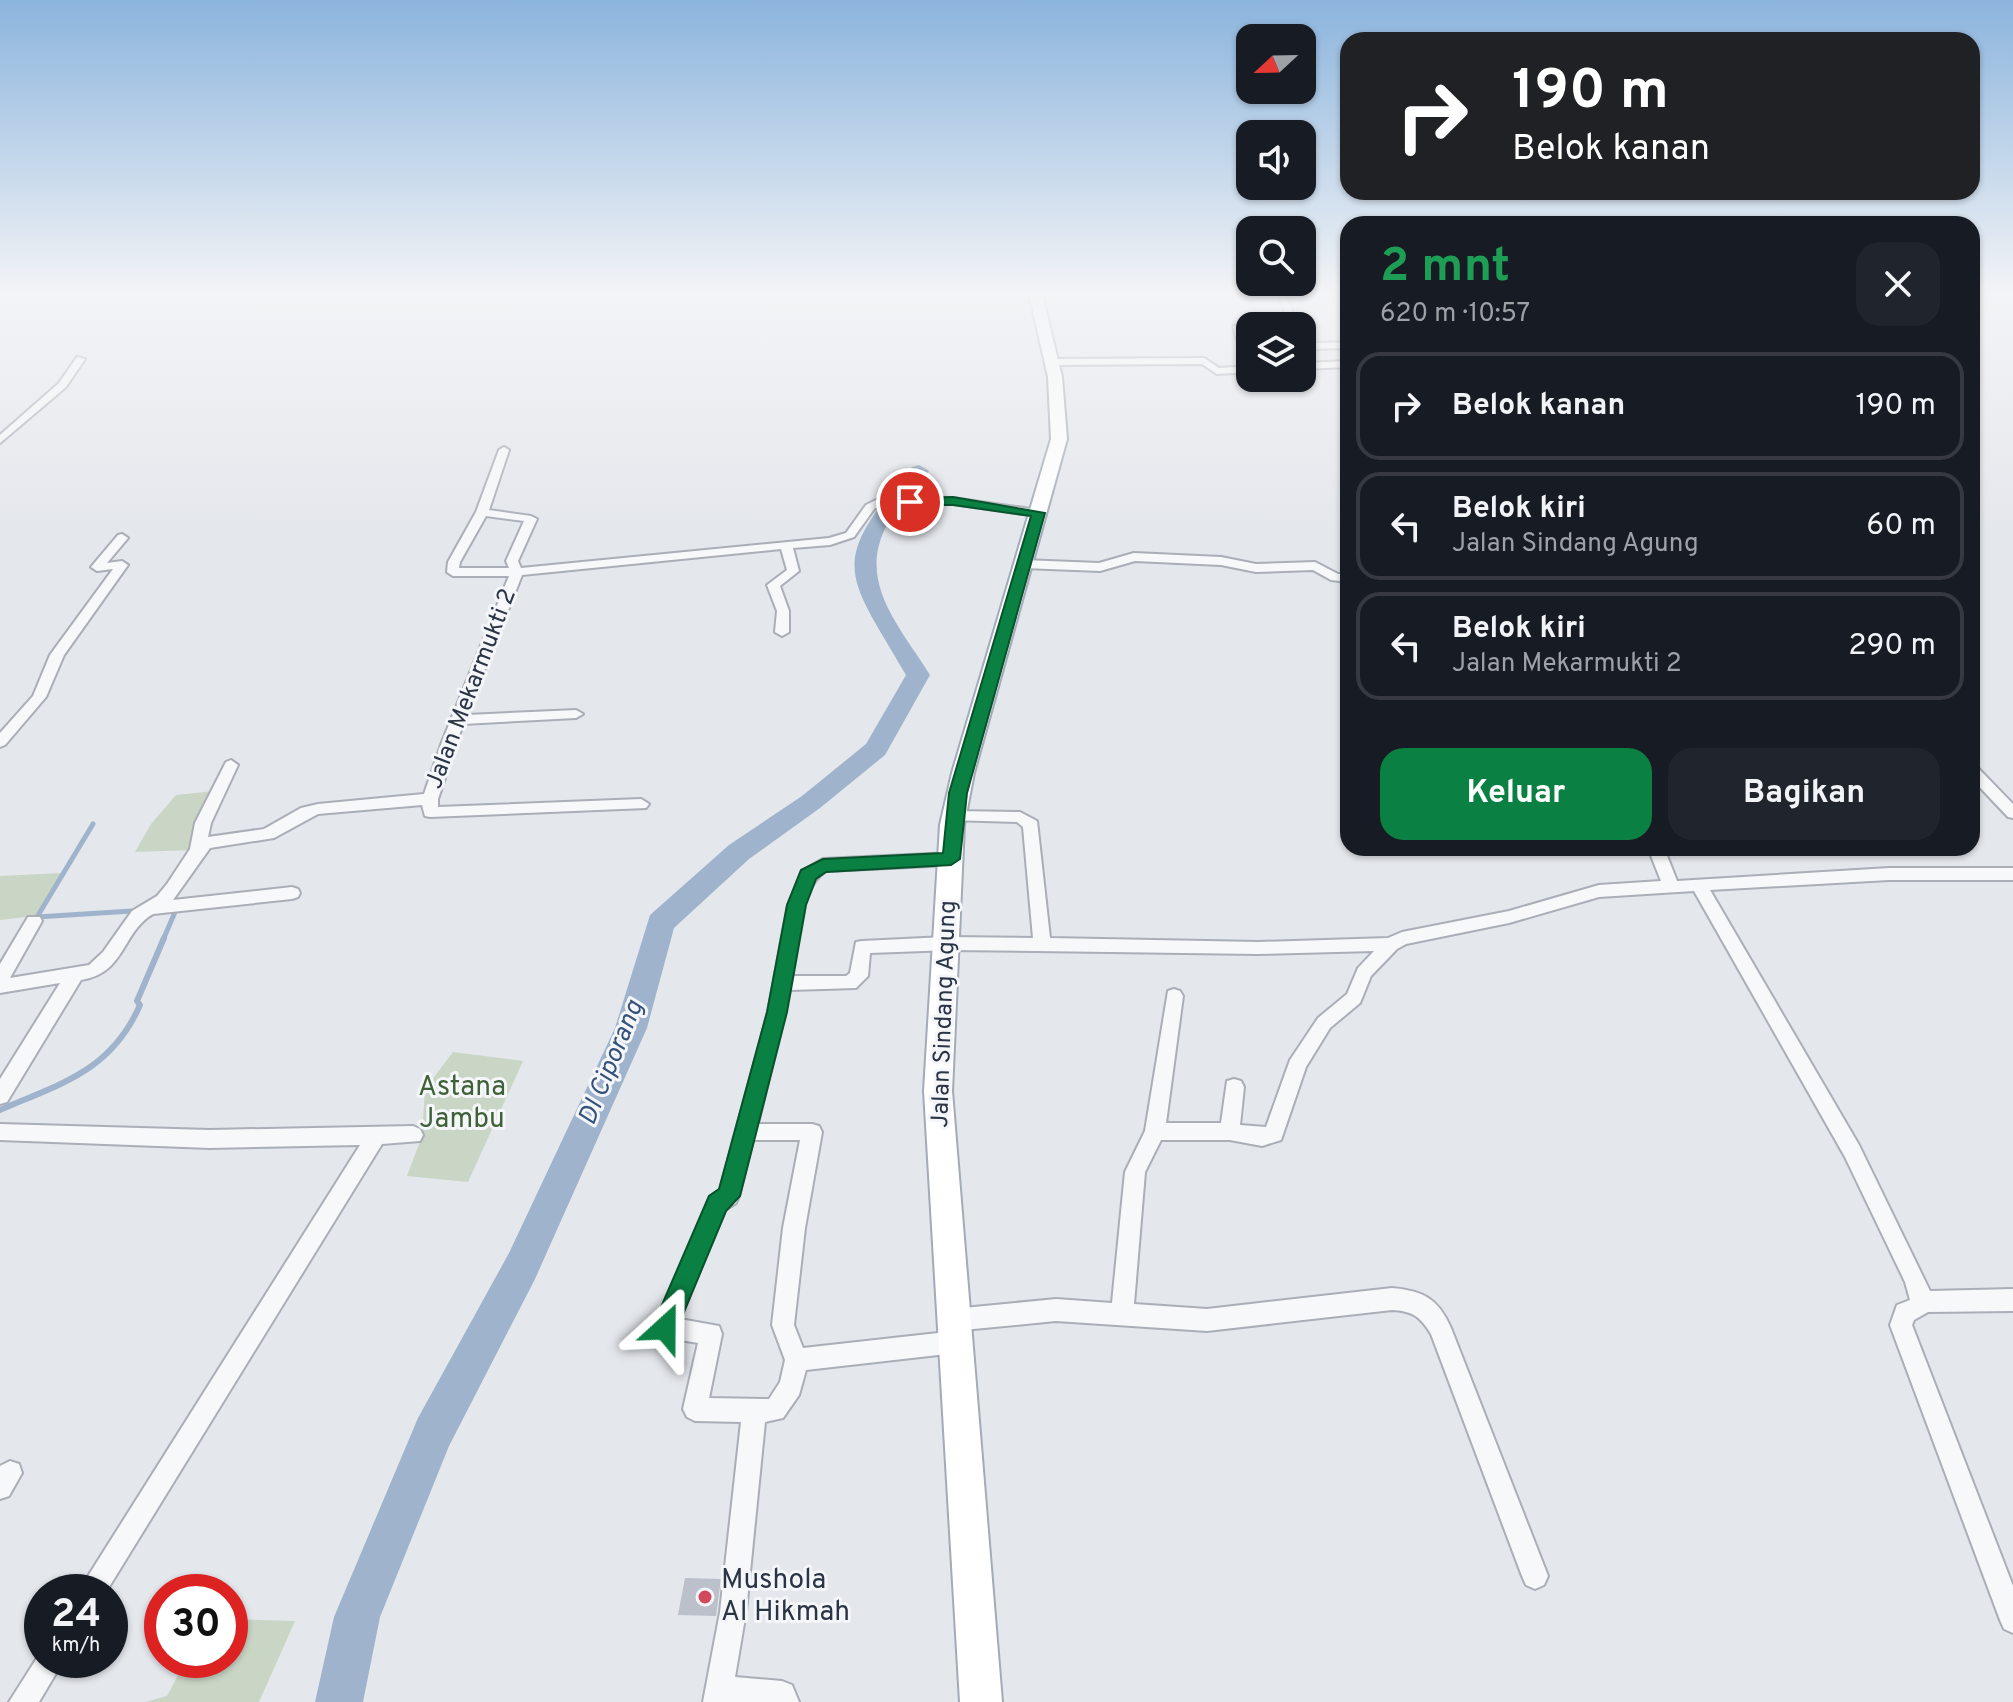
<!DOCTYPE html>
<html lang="id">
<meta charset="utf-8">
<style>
body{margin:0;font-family:Overpass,sans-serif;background:#20242c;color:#f1f3f6;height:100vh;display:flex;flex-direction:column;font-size:30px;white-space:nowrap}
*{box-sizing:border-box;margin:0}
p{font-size:26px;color:#9ea1a6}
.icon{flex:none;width:44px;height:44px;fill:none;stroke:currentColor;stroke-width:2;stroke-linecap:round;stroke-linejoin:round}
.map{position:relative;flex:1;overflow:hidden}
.drawer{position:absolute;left:1340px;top:216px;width:640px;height:640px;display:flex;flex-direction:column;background:#171b24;border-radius:24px;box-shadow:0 2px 6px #0004}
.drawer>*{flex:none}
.hud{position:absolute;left:1340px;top:32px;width:640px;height:168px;border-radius:24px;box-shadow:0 2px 6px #0004;background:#202124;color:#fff;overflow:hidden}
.needle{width:52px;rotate:248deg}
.controls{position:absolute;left:1236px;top:24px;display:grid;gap:16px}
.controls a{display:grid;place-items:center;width:80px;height:80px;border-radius:16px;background:#171b24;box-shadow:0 2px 6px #0004;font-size:40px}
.speed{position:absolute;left:24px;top:1574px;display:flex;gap:16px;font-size:40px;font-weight:700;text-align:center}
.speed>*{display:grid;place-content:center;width:104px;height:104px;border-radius:50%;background:#171b24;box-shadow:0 2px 6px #0004;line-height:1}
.speed small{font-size:20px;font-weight:400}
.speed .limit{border:12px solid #d22;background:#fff;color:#111}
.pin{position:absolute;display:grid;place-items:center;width:68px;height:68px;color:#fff;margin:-34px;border:4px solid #fff;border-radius:50%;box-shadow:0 2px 8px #0007}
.me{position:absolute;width:88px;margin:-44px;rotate:24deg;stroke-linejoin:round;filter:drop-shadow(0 0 6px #0008)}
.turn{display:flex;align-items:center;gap:28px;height:168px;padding:0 40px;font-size:36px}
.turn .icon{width:104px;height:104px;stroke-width:2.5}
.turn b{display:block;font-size:56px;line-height:68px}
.round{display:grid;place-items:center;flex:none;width:84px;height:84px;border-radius:24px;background:#20242c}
.summary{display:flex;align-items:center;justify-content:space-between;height:136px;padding:0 40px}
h1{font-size:48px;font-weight:700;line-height:60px;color:#1e9e55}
.cta{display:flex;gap:16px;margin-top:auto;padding:16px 40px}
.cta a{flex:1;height:92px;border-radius:24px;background:#0b8043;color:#fff;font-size:32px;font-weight:700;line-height:92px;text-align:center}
.cta a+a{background:#20242c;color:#f1f3f6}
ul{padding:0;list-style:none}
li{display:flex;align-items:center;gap:24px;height:108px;margin:0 16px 12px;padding:0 24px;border:4px solid #363941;border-radius:24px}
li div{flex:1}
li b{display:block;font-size:30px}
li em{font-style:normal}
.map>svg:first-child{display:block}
.green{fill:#c9d6c5}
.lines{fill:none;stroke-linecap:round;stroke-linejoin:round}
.stream-far2{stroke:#9fb4cc;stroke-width:3}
.stream-far1{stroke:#9fb4cc;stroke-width:5}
.stream{stroke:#9fb4cc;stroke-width:6}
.river{fill:#9fb4cc;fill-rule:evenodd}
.building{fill:#bbc0ca}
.minor-casing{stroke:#a9aeb7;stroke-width:4}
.primary-casing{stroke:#a3abb8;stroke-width:4}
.minor{fill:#f7f8fa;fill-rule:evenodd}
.primary{fill:#fff;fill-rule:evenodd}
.route{fill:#0b8043;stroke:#07532c;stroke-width:2}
.poi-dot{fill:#d1495b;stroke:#f4f6f9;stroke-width:3}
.labels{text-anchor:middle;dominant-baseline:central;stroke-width:6;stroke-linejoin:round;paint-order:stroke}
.street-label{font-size:24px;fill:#2b3445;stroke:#f4f6f9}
.water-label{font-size:26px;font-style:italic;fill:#34527a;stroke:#f4f6f9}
.near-park-label{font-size:28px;fill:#3f6138;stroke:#f4f6f9}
.near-poi-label{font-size:28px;fill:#2b3445;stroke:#f4f6f9;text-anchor:start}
</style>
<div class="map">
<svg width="2013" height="1702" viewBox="0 0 2013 1702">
<rect width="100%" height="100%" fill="#e4e7ec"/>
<!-- green -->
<g class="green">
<path d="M 214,791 L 194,850 L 135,852 L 151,824 L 176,795 Z"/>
<path d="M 62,873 L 35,916 L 0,920 L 0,876 Z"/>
<path d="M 453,1052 L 523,1061 L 468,1182 L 407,1176 L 422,1136 L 425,1089 Z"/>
<path d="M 230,1619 L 295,1621 L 259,1702 L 145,1702 L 167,1696 L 186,1660 L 230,1660 Z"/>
</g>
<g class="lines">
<!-- stream-far2 -->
<path class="stream-far2" d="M 0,443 L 48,402"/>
<!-- stream-far1 -->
<g class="stream-far1">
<path d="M 93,824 L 37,917 L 132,911"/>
<path d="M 163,940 L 175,912 L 170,909"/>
</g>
<!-- stream -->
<path class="stream" d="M 0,1110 C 62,1083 111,1071 140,1005 L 137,1001 L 164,938"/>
<!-- river -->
<path class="river" d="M 919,465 L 929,471 C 915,489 898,505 887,525 C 856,582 901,628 930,675 L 885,755 L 820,808 L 749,859 L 674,928 L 647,1028 L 535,1279 L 449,1446 L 380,1617 L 363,1702 L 315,1702 L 334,1617 L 418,1418 L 509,1253 L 615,1028 L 650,915 L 729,845 L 802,796 L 866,744 L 906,675 C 846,572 827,565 912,467 Z"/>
</g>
<!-- building -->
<path class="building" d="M 685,1578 L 721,1579 L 716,1616 L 678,1615 Z"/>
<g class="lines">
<!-- minor casing -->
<g class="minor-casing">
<g id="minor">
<path d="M 1278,294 L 1286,294 L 1298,326 L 1290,326 Z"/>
<path d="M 1233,326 L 1240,328 L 1250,345 L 1250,352 L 1238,344 Z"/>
<path d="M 1302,339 L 1313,343 L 1348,342 L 1348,348 L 1312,349 L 1302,345 Z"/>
<path d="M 77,357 L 85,359 L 66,387 L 0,443 L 0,435 L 59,383 Z"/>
<path d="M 1204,358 L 1219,368 L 1250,366 L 1250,372 L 1217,374 L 1202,364 L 1052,365 L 1047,362 L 1052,359 Z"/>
<path d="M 1348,361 L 1348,367 L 1302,369 L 1302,363 Z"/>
<path d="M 504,447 L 509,450 L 489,510 L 531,516 L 537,519 L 518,561 L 521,568 L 829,538 L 846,533 L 866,505 L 882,497 L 953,498 L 1038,510 L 1044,513 L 1038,516 L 953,504 L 884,503 L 874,509 L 854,537 L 830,545 L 793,548 L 799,571 L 780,586 L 789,611 L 789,632 L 782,636 L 775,632 L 777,611 L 767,585 L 787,570 L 781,549 L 522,575 L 467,715 L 576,710 L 583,714 L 576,718 L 463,724 L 438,799 L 438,807 L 641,799 L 649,804 L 646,808 L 430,817 L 425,816 L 422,805 L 318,814 L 274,838 L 210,848 L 173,900 L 292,887 L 298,889 L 300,893 L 298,897 L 292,899 L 153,914 C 121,933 126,973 81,980 L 7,1102 L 0,1104 L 0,1079 L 60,983 L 0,993 L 0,964 L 28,917 L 40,917 L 42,921 L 10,978 L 89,965 L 103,952 L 132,911 L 157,896 L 167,884 L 190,849 L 195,823 L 226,762 L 231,760 L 238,765 L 211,823 L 208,837 L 264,829 L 301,808 L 318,804 L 424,794 L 442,742 L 509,576 L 453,576 L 447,572 L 448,562 L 476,512 L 499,450 ZM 486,516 L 524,521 L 506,561 L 509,568 L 459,568 L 460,562 Z"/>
<path d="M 122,534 L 128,538 L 107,563 L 122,561 L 128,565 L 64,655 L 46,697 L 5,745 L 0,747 L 0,733 L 33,696 L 50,655 L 113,569 L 97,571 L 91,567 L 118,535 Z"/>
<path d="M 1134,553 L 1221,557 L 1256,564 L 1315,562 L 1338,574 L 1348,574 L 1348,582 L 1331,580 L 1313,570 L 1256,572 L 1221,565 L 1135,561 L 1100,571 L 1023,568 L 1017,564 L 1023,560 L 1099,563 Z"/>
<path d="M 1972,765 L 1977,767 L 2013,804 L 2013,818 L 2008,817 L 1972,779 Z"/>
<path d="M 954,811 L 1020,812 L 1037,821 L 1050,938 L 1258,942 L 1388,938 L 1402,932 L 1509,911 L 1599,885 L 1661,881 L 1648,848 L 1664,848 L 1677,881 L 1889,868 L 2013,868 L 2013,880 L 1889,880 L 1710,890 L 1859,1145 L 1930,1291 L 2013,1289 L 2013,1311 L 1928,1312 L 1914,1320 L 1912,1325 L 2013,1586 L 2013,1633 L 2004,1629 L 2000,1620 L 1890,1325 L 1897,1305 L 1910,1300 L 1905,1282 L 1845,1157 L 1694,891 L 1599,897 L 1509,923 L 1406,944 L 1397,949 L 1371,976 L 1360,1003 L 1330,1028 L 1306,1067 L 1281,1140 L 1262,1146 L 1230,1140 L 1161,1140 L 1145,1172 L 1134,1304 L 1207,1309 L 1392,1288 C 1423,1291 1438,1298 1451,1328 L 1548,1576 L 1544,1585 L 1535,1589 L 1526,1585 L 1522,1576 L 1431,1334 C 1420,1316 1412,1311 1392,1310 L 1207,1331 L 1056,1321 L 953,1331 L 945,1328 L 942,1320 L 945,1312 L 953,1309 L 1056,1299 L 1112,1303 L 1125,1172 L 1145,1131 L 1168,991 L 1174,989 L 1180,991 L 1183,996 L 1166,1123 L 1221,1123 L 1227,1081 L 1234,1079 L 1241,1081 L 1244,1087 L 1240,1125 L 1266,1127 L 1290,1060 L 1318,1018 L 1347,994 L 1358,968 L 1374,951 L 1258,954 L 951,950 L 870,953 L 868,976 L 856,988 L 790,990 L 758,1124 L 812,1124 L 819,1126 L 822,1132 L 805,1228 L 794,1325 L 803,1348 L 956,1331 L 964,1334 L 967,1342 L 964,1350 L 956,1353 L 806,1370 L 799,1395 L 783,1418 L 765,1422 L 746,1612 L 735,1677 L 782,1681 L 792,1685 L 799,1702 L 703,1702 L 720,1612 L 741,1422 L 695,1421 L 687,1417 L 683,1409 L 698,1343 L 657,1336 L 654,1328 L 710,1197 L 720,1190 L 768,1012 L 788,905 L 802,871 L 823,859 L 951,853 L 959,859 L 951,865 L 826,871 C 797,890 798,943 792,976 L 846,976 L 850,973 L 856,942 L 862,941 L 945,937 L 1033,938 L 1023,827 L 1017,822 L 949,820 L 946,816 L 949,812 ZM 753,1140 L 800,1140 L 783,1228 L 772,1325 L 785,1360 L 780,1382 L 769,1399 L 709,1398 L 722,1334 L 719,1326 L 680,1319 L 725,1210 L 736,1203 L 739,1196 Z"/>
<path d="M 0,1124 L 210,1130 L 413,1126 L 420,1129 L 423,1135 L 420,1141 L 382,1144 L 106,1592 L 78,1592 L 360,1145 L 210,1148 L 0,1140 Z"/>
<path d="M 10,1461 L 19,1464 L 22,1473 L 9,1496 L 0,1499 L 0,1466 Z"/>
<path d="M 42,1650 L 42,1660 L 64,1660 L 39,1702 L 9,1702 Z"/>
</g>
</g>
<!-- primary casing -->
<g class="primary-casing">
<path id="primary" d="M 1029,294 L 1042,294 L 1062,377 L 1067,439 L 974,773 L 964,825 L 952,1091 L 1002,1702 L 960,1702 L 924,1091 L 940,825 L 952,773 L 1051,439 L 1048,377 Z"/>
</g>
<!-- minor -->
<use href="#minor" class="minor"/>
<!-- primary -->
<use href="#primary" class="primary"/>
</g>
<!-- sky -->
<linearGradient id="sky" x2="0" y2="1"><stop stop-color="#8bb4dd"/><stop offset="0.55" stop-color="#f3f4f6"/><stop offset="1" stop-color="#f3f4f6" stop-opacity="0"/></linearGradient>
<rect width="2013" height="533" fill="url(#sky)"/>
<!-- route -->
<path class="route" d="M 953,497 L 1045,513 L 967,793 L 960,859 L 951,865 L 826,872 L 816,879 L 806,905 L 787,1012 L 740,1196 L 726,1211 L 674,1336 L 665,1340 L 656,1336 L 652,1328 L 709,1196 L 719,1189 L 767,1012 L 787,905 L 801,870 L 823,859 L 943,853 L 949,793 L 1031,516 L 953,505 L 910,505 L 903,502 L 910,498 Z"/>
<!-- markers -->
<circle class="poi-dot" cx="705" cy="1597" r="8"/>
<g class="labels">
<!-- street labels -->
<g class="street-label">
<text transform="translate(472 689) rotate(-69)">Jalan Mekarmukti 2</text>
<text transform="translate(945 1014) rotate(-88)">Jalan Sindang Agung</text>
</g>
<!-- water labels -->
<g class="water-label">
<text transform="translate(612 1063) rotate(-68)">DI Ciporang</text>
</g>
<!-- near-park labels -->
<g class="near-park-label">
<text x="462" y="1088">Astana<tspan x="462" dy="32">Jambu</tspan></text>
</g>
<!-- near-poi labels -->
<g class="near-poi-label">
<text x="721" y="1581">Mushola<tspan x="721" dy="32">Al Hikmah</tspan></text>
</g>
</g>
</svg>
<div class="controls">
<a><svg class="needle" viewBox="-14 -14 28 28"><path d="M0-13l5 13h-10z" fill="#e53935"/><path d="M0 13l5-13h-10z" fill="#9ea1a6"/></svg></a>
<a><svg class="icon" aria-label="sound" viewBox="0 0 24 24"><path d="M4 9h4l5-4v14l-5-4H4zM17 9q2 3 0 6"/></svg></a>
<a><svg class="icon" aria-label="search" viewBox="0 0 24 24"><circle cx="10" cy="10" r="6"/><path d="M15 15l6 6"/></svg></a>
<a><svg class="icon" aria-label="layers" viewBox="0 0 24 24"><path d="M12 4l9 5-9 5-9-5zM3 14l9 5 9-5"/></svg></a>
</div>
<div class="speed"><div>24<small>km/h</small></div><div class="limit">30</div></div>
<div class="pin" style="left:910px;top:502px;background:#d93025"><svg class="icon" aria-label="arrive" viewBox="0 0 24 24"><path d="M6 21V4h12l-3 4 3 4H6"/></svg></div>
<svg class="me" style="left:665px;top:1328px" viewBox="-20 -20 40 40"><path d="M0-17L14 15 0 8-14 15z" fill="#0b8043" stroke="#fff" stroke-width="4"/></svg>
<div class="hud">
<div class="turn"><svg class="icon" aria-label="right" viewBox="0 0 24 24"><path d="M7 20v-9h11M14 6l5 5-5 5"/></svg><div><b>190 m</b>Belok kanan</div></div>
</div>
<section class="drawer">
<div class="summary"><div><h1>2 mnt</h1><p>620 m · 10:57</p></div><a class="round"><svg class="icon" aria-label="close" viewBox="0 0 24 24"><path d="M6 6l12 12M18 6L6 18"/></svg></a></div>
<ul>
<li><svg class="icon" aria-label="right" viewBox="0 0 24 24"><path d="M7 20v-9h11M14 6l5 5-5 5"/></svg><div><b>Belok kanan</b></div><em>190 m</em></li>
<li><svg class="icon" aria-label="left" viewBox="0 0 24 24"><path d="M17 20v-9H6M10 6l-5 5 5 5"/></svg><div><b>Belok kiri</b><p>Jalan Sindang Agung</p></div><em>60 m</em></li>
<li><svg class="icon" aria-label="left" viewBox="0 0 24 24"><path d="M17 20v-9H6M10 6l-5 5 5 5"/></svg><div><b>Belok kiri</b><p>Jalan Mekarmukti 2</p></div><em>290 m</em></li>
</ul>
<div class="cta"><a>Keluar</a><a>Bagikan</a></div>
</section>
</div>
